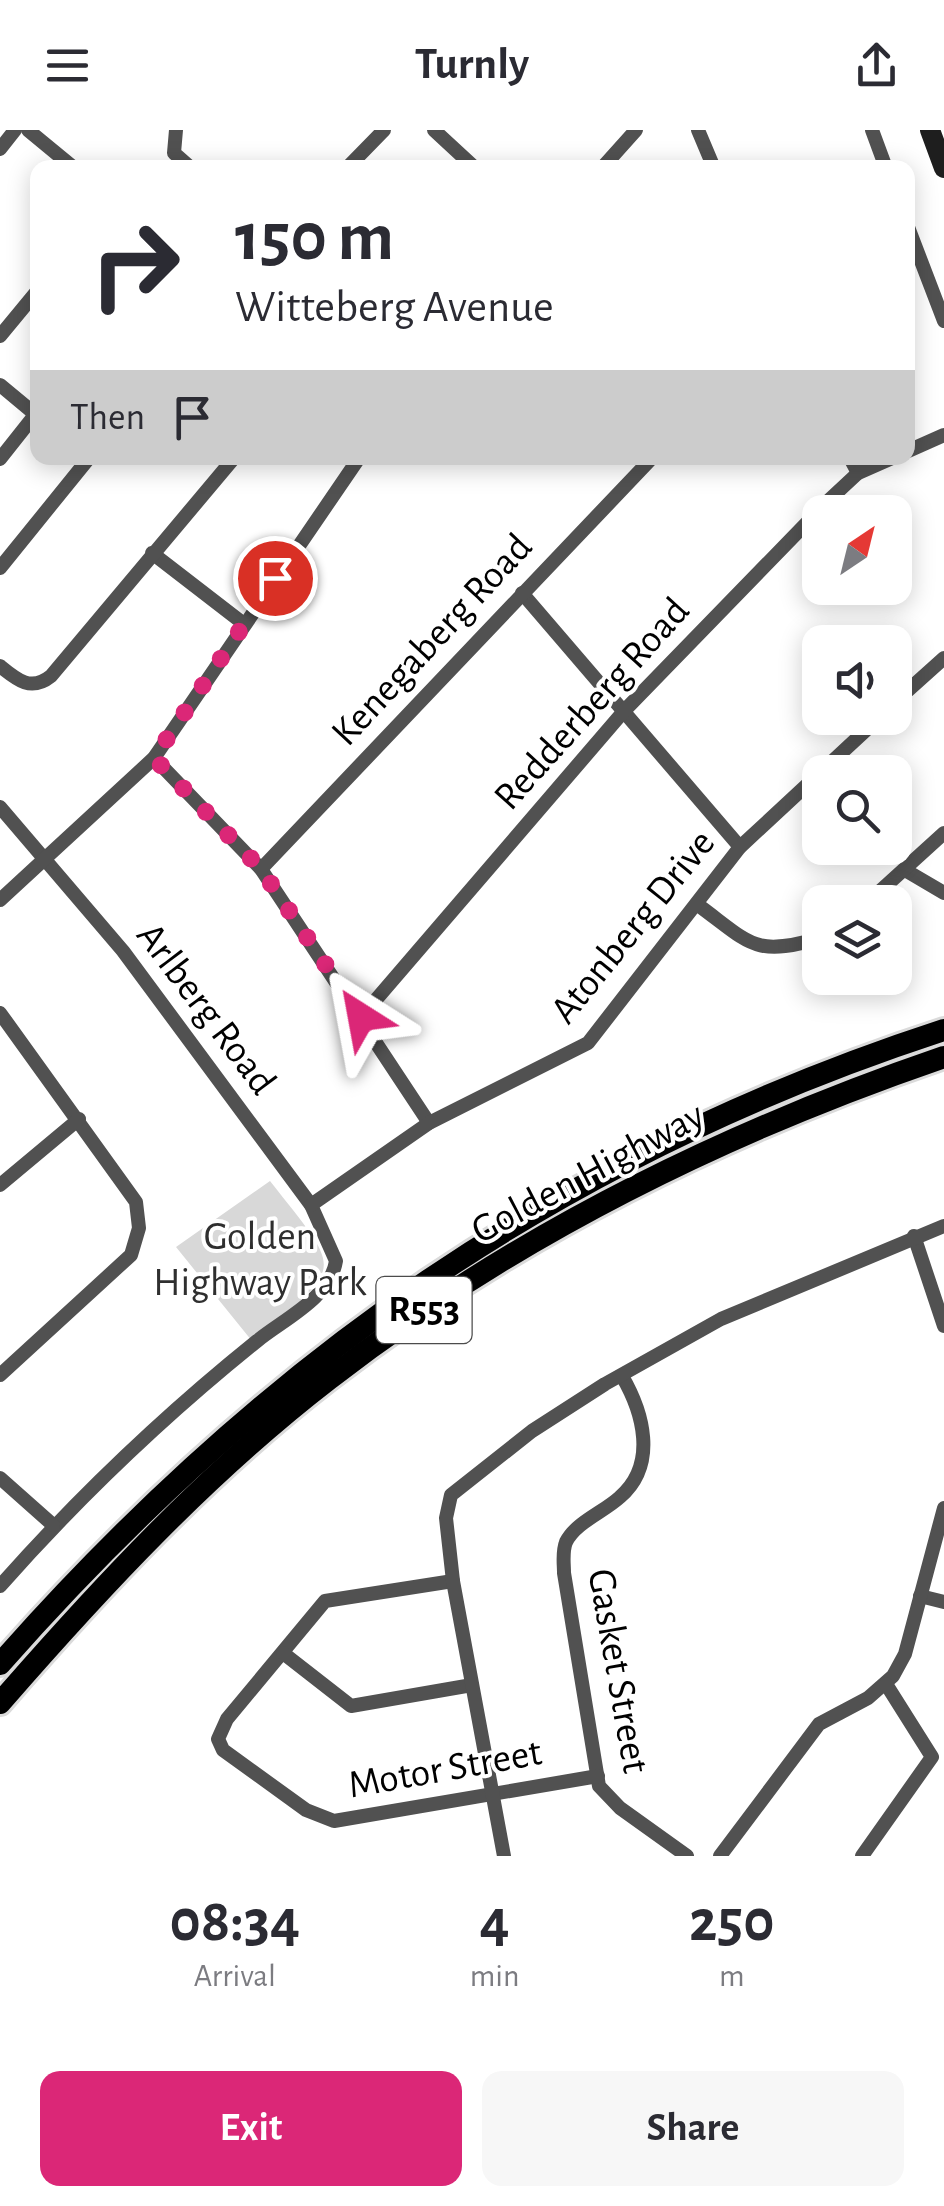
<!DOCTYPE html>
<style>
body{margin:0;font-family:"Alegreya Sans",sans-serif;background:#f7f7f7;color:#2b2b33;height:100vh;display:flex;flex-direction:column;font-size:38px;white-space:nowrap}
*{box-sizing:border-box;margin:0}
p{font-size:32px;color:#7c7c81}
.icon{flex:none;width:55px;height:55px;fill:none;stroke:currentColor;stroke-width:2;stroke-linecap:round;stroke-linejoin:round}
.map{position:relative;height:1726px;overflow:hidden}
.panel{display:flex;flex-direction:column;background:#fff;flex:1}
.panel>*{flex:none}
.guide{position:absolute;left:30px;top:30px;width:885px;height:305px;border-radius:20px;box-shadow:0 5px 25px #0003;background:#fff;color:#2b2b33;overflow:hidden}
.needle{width:65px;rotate:35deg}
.fabs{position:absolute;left:802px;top:365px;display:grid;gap:20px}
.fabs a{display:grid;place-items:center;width:110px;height:110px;border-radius:20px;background:#fff;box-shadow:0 5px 25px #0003;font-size:50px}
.pin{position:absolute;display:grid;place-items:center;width:85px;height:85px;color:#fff;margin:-42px;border:5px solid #fff;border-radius:50%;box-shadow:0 2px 10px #0007}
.me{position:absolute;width:110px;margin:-55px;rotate:326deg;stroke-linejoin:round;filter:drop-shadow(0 0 8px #0008)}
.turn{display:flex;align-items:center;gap:35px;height:210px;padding:0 40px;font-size:45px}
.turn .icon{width:130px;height:130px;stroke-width:2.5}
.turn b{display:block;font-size:70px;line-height:85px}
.then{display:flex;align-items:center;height:95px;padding:0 40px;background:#0003;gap:20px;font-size:38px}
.eta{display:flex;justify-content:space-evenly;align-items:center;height:170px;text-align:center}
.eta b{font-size:60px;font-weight:700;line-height:70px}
.button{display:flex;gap:20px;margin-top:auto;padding:20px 40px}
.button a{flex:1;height:115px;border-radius:20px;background:#db2777;color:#fff;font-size:40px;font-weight:700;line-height:115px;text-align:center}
.button a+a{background:#f7f7f7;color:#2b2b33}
header{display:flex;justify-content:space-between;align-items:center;height:130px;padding:0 40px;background:#fff;font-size:45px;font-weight:700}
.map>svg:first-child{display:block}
.green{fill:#d8d8d8}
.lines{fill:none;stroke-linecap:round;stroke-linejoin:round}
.primary-casing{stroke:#dbdbdb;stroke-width:28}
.street{stroke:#515151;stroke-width:14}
.secondary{stroke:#1e1e1e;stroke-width:20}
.primary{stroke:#000;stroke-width:22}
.route{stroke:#db2777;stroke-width:18;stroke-dasharray:0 32.4}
.labels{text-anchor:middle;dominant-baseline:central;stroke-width:8;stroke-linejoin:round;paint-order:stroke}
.shield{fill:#fff;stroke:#4c4c4c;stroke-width:2.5}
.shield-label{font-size:38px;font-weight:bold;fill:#000}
.street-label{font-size:40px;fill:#000;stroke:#fff}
.park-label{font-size:40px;fill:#2f2f2f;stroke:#fff}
</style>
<header><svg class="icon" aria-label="menu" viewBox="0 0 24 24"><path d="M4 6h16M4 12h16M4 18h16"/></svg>Turnly<svg class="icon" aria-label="share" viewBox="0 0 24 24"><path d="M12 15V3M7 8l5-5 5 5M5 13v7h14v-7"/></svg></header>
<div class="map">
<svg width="944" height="1726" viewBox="0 0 944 1726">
<rect width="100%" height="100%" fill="#fff"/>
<!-- green -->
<path class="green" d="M 270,1051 C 344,1145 345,1134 252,1211 L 176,1117 Z"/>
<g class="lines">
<!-- primary casing -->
<g class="primary-casing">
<g id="primary">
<path d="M 0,1534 C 266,1232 560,1025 944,900"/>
<path d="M 0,1573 C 101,1457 207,1343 329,1249 C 515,1105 722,1003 944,927"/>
</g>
</g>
<!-- street -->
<g class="street">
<path d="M 28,0 L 74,38"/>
<path d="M 176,0 L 174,23 L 191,38"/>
<path d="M 434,0 L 475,38"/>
<path d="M 698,0 L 714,38"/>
<path d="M 872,0 L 886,38"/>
<path d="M 0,19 L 15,0"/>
<path d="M 347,38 L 384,0"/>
<path d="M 602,38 L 636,0"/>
<path d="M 908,97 L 944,191"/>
<path d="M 0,206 L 38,160"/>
<path d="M 0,255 L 35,284"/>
<path d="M 908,321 L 944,305"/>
<path d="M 850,328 L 858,343"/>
<path d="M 0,329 L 38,281"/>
<path d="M 152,423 L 244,494"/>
<path d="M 0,438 L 89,328"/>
<path d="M 522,463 L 740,717"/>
<path d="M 0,536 C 17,550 31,562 51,546 L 234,328"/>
<path d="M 895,572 L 944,528"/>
<path d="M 154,628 L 261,739 L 429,993"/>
<path d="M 0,677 L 123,821 L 311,1075 L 336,1131 C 330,1168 284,1189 257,1211 C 165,1285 78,1368 0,1456"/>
<path d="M 261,739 L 652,328"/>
<path d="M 905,740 L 944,763"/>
<path d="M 0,770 L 154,628 L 359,328"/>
<path d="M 868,772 L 944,703"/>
<path d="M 698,775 C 750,813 754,828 820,808"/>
<path d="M 0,883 L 136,1072 L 139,1098 L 131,1125 L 0,1245"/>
<path d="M 361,887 L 624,581 L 829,370 L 858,343 L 892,328"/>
<path d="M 0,1055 L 79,989"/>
<path d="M 311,1075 L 429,993 L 588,913 L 740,717 L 879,588"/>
<path d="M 914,1106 L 944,1196"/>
<path d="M 622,1246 C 643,1282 658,1334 620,1367 C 604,1382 576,1392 566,1412 C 562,1422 564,1433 564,1443 L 599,1656 L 620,1678 L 687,1726"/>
<path d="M 0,1348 L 53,1395"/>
<path d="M 453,1451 L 325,1471 L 227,1589 L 218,1609 L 223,1620 L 306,1680 L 334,1691 L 598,1646"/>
<path d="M 920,1466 L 944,1472"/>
<path d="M 283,1523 L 351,1576 L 472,1555"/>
<path d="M 504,1726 L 453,1451 L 446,1388 L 451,1365 L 532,1301 L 605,1254 L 721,1189 L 944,1096"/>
<path d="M 720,1726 L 819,1594 L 868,1568 L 893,1546 L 905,1524 L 944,1378"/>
<path d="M 862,1726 L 932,1627 L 886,1554"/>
</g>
<!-- secondary -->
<path class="secondary" d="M 930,0 L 944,38"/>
<!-- primary -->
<use href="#primary" class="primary"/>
</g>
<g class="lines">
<!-- route -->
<path class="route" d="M 275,448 L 154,628 L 261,739 L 361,887"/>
</g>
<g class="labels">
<!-- shield labels -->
<rect class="shield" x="376.5" y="1147" width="95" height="66" rx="8"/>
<g class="shield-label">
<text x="424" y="1180">R553</text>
</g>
<!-- street labels -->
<g class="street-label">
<text transform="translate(432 510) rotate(-47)">Kenegaberg Road</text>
<text transform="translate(592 574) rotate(-48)">Redderberg Road</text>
<text transform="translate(633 797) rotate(-51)">Atonberg Drive</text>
<text transform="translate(206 879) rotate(53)">Arlberg Road</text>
<text transform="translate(588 1043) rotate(-28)">Golden Highway</text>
<text transform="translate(618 1541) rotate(80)">Gasket Street</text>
<text transform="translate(445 1639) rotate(-10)">Motor Street</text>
</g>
<!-- park labels -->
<g class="park-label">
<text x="260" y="1107">Golden<tspan x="260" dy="46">Highway Park</tspan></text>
</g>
</g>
</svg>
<div class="fabs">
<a><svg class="needle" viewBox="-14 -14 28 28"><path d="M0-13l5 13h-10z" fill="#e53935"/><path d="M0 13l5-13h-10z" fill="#7c7c81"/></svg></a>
<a><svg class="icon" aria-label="sound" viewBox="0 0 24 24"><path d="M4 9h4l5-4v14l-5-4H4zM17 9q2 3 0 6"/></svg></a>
<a><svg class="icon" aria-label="search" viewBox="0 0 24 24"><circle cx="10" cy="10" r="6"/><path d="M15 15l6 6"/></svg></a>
<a><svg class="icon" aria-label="layers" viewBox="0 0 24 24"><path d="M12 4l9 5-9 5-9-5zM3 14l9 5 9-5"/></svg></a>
</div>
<div class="pin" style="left:275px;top:448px;background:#d93025"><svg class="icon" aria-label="arrive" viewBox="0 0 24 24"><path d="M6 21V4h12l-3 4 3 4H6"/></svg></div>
<svg class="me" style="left:361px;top:887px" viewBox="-20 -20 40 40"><path d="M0-17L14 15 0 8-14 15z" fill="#db2777" stroke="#fff" stroke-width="4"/></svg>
<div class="guide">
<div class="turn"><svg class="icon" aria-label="right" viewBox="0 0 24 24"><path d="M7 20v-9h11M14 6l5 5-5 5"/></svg><div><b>150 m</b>Witteberg Avenue</div></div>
<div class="then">Then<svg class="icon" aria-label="arrive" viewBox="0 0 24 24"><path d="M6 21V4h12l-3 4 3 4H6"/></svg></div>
</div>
</div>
<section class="panel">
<div class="eta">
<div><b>08:34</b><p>Arrival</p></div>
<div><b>4</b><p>min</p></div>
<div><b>250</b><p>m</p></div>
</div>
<div class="button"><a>Exit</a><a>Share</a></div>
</section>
